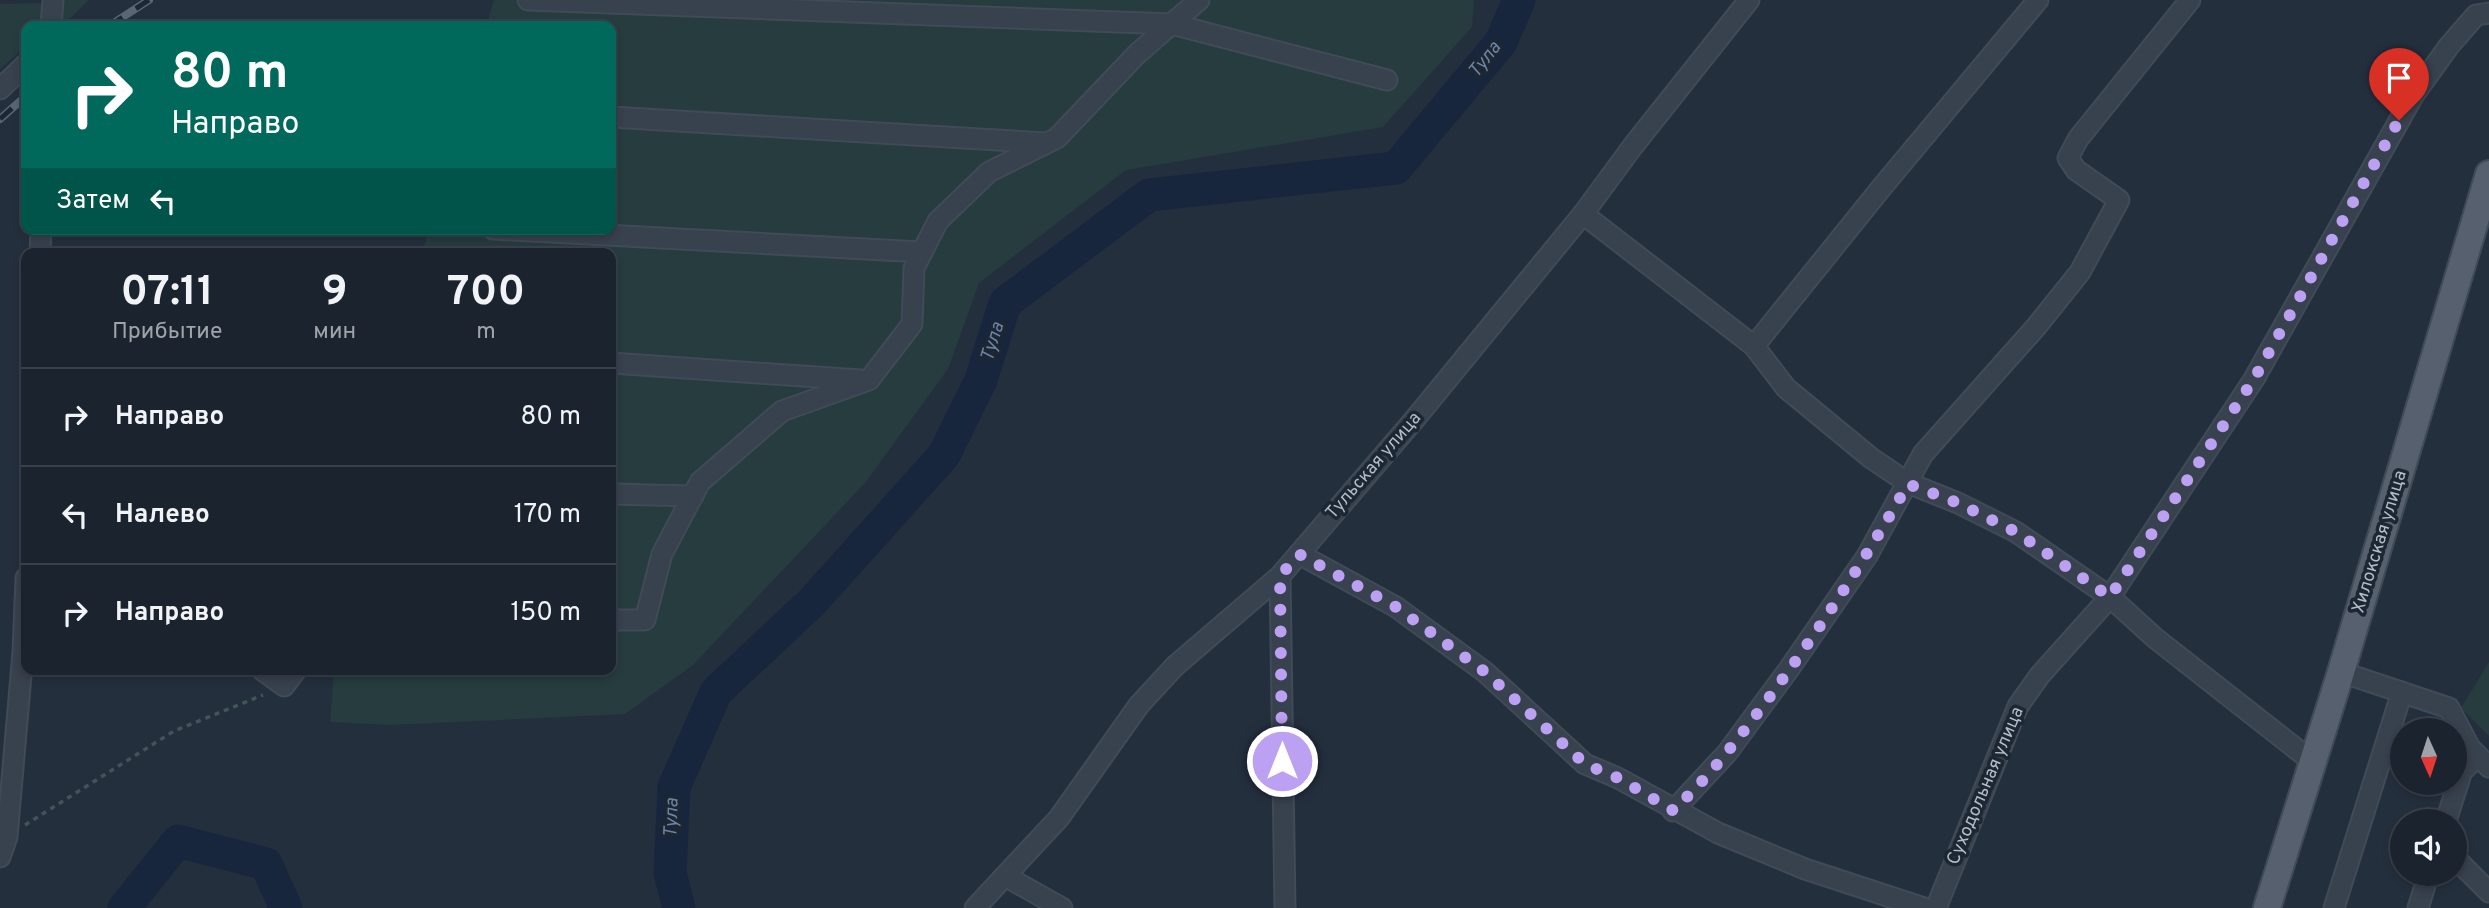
<!DOCTYPE html>
<html lang="ru">
<meta charset="utf-8">
<style>
body{margin:0;font-family:Overpass,sans-serif;background:#242b36;color:#f1f3f6;height:100vh;display:flex;flex-direction:column;font-size:26px;white-space:nowrap}
*{box-sizing:border-box;margin:0}
p{font-size:23px;color:#a0a4aa}
.icon{flex:none;width:38px;height:38px;fill:none;stroke:currentColor;stroke-width:2;stroke-linecap:round;stroke-linejoin:round}
.map{position:relative;flex:1;overflow:hidden}
.sheet{position:absolute;left:21px;top:248px;width:595px;height:427px;display:flex;flex-direction:column;background:#1b232e;border-radius:14px;box-shadow:0 4px 10px #0003,0 0 0 2px #39404a}
.sheet>*{flex:none}
.hud{position:absolute;left:21px;top:21px;width:595px;height:214px;border-radius:14px;box-shadow:0 4px 10px #0003,0 0 0 2px #39404a;background:#00695c;color:#fff;overflow:hidden}
.needle{width:46px;rotate:177deg}
.fabs{position:absolute;left:2390px;top:718px;display:grid;gap:14px}
.fabs a{display:grid;place-items:center;width:77px;height:77px;border-radius:50%;background:#1b232e;box-shadow:0 4px 10px #0003,0 0 0 2px #39404a;font-size:35px}
.pin{position:absolute;display:grid;place-items:center;width:60px;height:60px;color:#fff;margin:-72px -30px;border-radius:50% 50% 50% 0;rotate:-45deg;box-shadow:0 0 7px #0007}
.pin .icon{rotate:45deg}
.me{position:absolute;width:77px;margin:-38px;rotate:0deg;stroke-linejoin:round;filter:drop-shadow(0 0 5px #0008)}
.turn{display:flex;align-items:center;gap:24px;height:147px;padding:0 35px;font-size:32px}
.turn .icon{width:91px;height:91px;stroke-width:2.5}
.turn b{display:block;font-size:49px;line-height:60px}
.then{display:flex;align-items:center;height:66px;padding:0 35px;background:#0003;gap:14px;font-size:26px}
.eta{display:flex;justify-content:space-evenly;align-items:center;height:119px;text-align:center}
.eta b{font-size:42px;font-weight:700;line-height:49px}
ul{padding:0;list-style:none}
li{display:flex;align-items:center;gap:21px;height:98px;padding:0 35px;border-top:2px solid #39404a}
li div{flex:1}
li b{display:block;font-size:26px}
li em{font-style:normal}
.map>svg:first-child{display:block}
.green{fill:#263c3f}
.lines{fill:none;stroke-linecap:round;stroke-linejoin:round}
.river{stroke:#17263c;stroke-width:33}
.minor-casing{stroke:#414a57;stroke-width:23}
.major-casing{stroke:#414a57;stroke-width:30}
.path{stroke:#3f5557;stroke-width:3.5;stroke-dasharray:5 5;stroke-linecap:butt}
.minor{stroke:#38414e;stroke-width:19}
.major{stroke:#56606e;stroke-width:26}
.rail-casing{stroke:#5a6575;stroke-width:8}
.rail{stroke:#1d2633;stroke-width:5;stroke-dasharray:16;stroke-linecap:butt}
.route{stroke:#bca0f2;stroke-width:12;stroke-dasharray:0 21.6}
.labels{text-anchor:middle;dominant-baseline:central;stroke-width:7;stroke-linejoin:round;paint-order:stroke}
.street-label{font-size:18px;fill:#b4bcc9;stroke:#1d2633}
.water-label{font-size:19px;font-style:italic;fill:#6d86a8;stroke:#1d2633}
</style>
<div class="map">
<svg width="2489" height="908" viewBox="0 0 2489 908">
<rect width="100%" height="100%" fill="#242f3e"/>
<!-- green -->
<g class="green">
<path d="M 63,0 L 89,0 L 62,26 Z"/>
<path d="M 494,0 L 1474,0 L 1472,27 L 1383,127 L 1126,170 L 979,283 L 948,369 L 865,483 L 693,665 L 625,714 L 390,725 L 330,722 L 334,670 L 611,670 L 611,254 L 422,254 L 429,229 L 611,229 L 611,26 L 486,26 Z"/>
<path d="M 42,3 L 41,26 L 26,26 L 26,46 L 0,69 L 0,4 Z"/>
<path d="M 2489,662 L 2489,736 L 2461,708 Z"/>
</g>
<g class="lines">
<!-- river -->
<g class="river">
<path d="M 124,908 L 178,841 L 266,864 L 286,908"/>
<path d="M 679,908 L 670,873 L 674,787 L 716,692 L 813,601 L 944,455 L 981,380 L 1005,303 L 1149,195 L 1396,168 L 1501,42 L 1519,0"/>
</g>
<!-- minor casing -->
<g class="minor-casing">
<g id="minor">
<path d="M 528,0 L 1172,24 L 1387,80"/>
<path d="M 51,26 L 53,0"/>
<path d="M 0,89 L 26,64"/>
<path d="M 611,117 L 1046,143"/>
<path d="M 1583,214 L 1754,346 L 1786,388 L 1871,458 L 1908,483 L 1958,503 L 2016,532 L 2110,597 L 2155,638 L 2313,762"/>
<path d="M 493,229 L 922,252"/>
<path d="M 40,254 L 41,229"/>
<path d="M 1754,346 L 1882,187 L 2038,0"/>
<path d="M 611,363 L 861,380"/>
<path d="M 611,494 L 693,496"/>
<path d="M 1299,554 L 1396,607 L 1485,672 L 1585,764 L 1618,778 L 1718,833 L 1805,869 L 1924,908"/>
<path d="M 1280,576 L 1285,908"/>
<path d="M 611,620 L 645,620 L 662,554 L 700,482 L 782,411 L 869,380 L 912,324 L 914,268 L 938,221 L 989,172 L 1057,138 L 1137,54 L 1199,0"/>
<path d="M 262,670 L 284,686 L 296,670"/>
<path d="M 2341,672 L 2449,708 L 2470,748 L 2489,767"/>
<path d="M 1673,811 L 1727,753 L 1789,669 L 1867,556 L 1923,454 L 2036,327 L 2080,272 L 2119,200 L 2076,170 L 2068,158 L 2078,139 L 2190,0"/>
<path d="M 2446,821 L 2462,771 L 2478,756"/>
<path d="M 0,857 L 7,837 L 23,652 L 26,578"/>
<path d="M 2455,858 L 2489,892"/>
<path d="M 1005,876 L 1062,908"/>
<path d="M 975,908 L 1059,818 L 1139,705 L 1175,666 L 1280,576 L 1414,420 L 1583,214 L 1633,146 L 1749,0"/>
<path d="M 1936,908 L 2018,706 L 2040,675 L 2110,597 L 2254,379 L 2413,96 L 2449,46 L 2476,15 L 2489,13"/>
<path d="M 2334,908 L 2402,692"/>
<path d="M 2418,908 L 2429,873"/>
</g>
</g>
<!-- major casing -->
<g class="major-casing">
<path id="major" d="M 2267,908 L 2341,672 L 2489,174"/>
</g>
<!-- path -->
<path class="path" d="M 25,825 L 174,731 L 263,695"/>
<!-- minor -->
<use href="#minor" class="minor"/>
<!-- major -->
<use href="#major" class="major"/>
<!-- rail casing -->
<g class="rail-casing">
<g id="rail">
<path d="M 109,26 L 149,0"/>
<path d="M 0,119 L 26,96"/>
</g>
</g>
<!-- rail -->
<use href="#rail" class="rail"/>
</g>
<g class="lines">
<!-- route -->
<path class="route" d="M 1282,761 L 1280,576 L 1299,554 L 1396,607 L 1485,672 L 1585,764 L 1618,778 L 1674,811 C 1692,791 1712,772 1728,751 C 1795,667 1855,577 1908,484 L 1958,503 L 2016,532 L 2110,597 L 2254,379 L 2399,120"/>
</g>
<g class="labels">
<!-- street labels -->
<g class="street-label">
<text transform="translate(1374 466) rotate(-49)">Тульская улица</text>
<text transform="translate(2380 542) rotate(-73)">Хилокская улица</text>
<text transform="translate(1986 786) rotate(-67)">Суходольная улица</text>
</g>
<!-- water labels -->
<g class="water-label">
<text transform="translate(1485 60) rotate(-52)">Тула</text>
<text transform="translate(993 342) rotate(-73)">Тула</text>
<text transform="translate(672 818) rotate(-88)">Тула</text>
</g>
</g>
</svg>
<div class="fabs">
<a><svg class="needle" viewBox="-14 -14 28 28"><path d="M0-13l5 13h-10z" fill="#e53935"/><path d="M0 13l5-13h-10z" fill="#a0a4aa"/></svg></a>
<a><svg class="icon" aria-label="sound" viewBox="0 0 24 24"><path d="M4 9h4l5-4v14l-5-4H4zM17 9q2 3 0 6"/></svg></a>
</div>
<div class="pin" style="left:2399px;top:120px;background:#d93025"><svg class="icon" aria-label="arrive" viewBox="0 0 24 24"><path d="M6 21V4h12l-3 4 3 4H6"/></svg></div>
<svg class="me" style="left:1282px;top:761px" viewBox="-20 -20 40 40"><circle r="17" fill="#bca0f2" stroke="#fff" stroke-width="3"/><path d="M0-11L8 9 0 5-8 9z" fill="#fff"/></svg>
<div class="hud">
<div class="turn"><svg class="icon" aria-label="right" viewBox="0 0 24 24"><path d="M7 20v-9h11M14 6l5 5-5 5"/></svg><div><b>80 m</b>Направо</div></div>
<div class="then">Затем<svg class="icon" aria-label="left" viewBox="0 0 24 24"><path d="M17 20v-9H6M10 6l-5 5 5 5"/></svg></div>
</div>
<section class="sheet">
<div class="eta">
<div><b>07:11</b><p>Прибытие</p></div>
<div><b>9</b><p>мин</p></div>
<div><b>700</b><p>m</p></div>
</div>
<ul>
<li><svg class="icon" aria-label="right" viewBox="0 0 24 24"><path d="M7 20v-9h11M14 6l5 5-5 5"/></svg><div><b>Направо</b></div><em>80 m</em></li>
<li><svg class="icon" aria-label="left" viewBox="0 0 24 24"><path d="M17 20v-9H6M10 6l-5 5 5 5"/></svg><div><b>Налево</b></div><em>170 m</em></li>
<li><svg class="icon" aria-label="right" viewBox="0 0 24 24"><path d="M7 20v-9h11M14 6l5 5-5 5"/></svg><div><b>Направо</b></div><em>150 m</em></li>
</ul>
</section>
</div>
